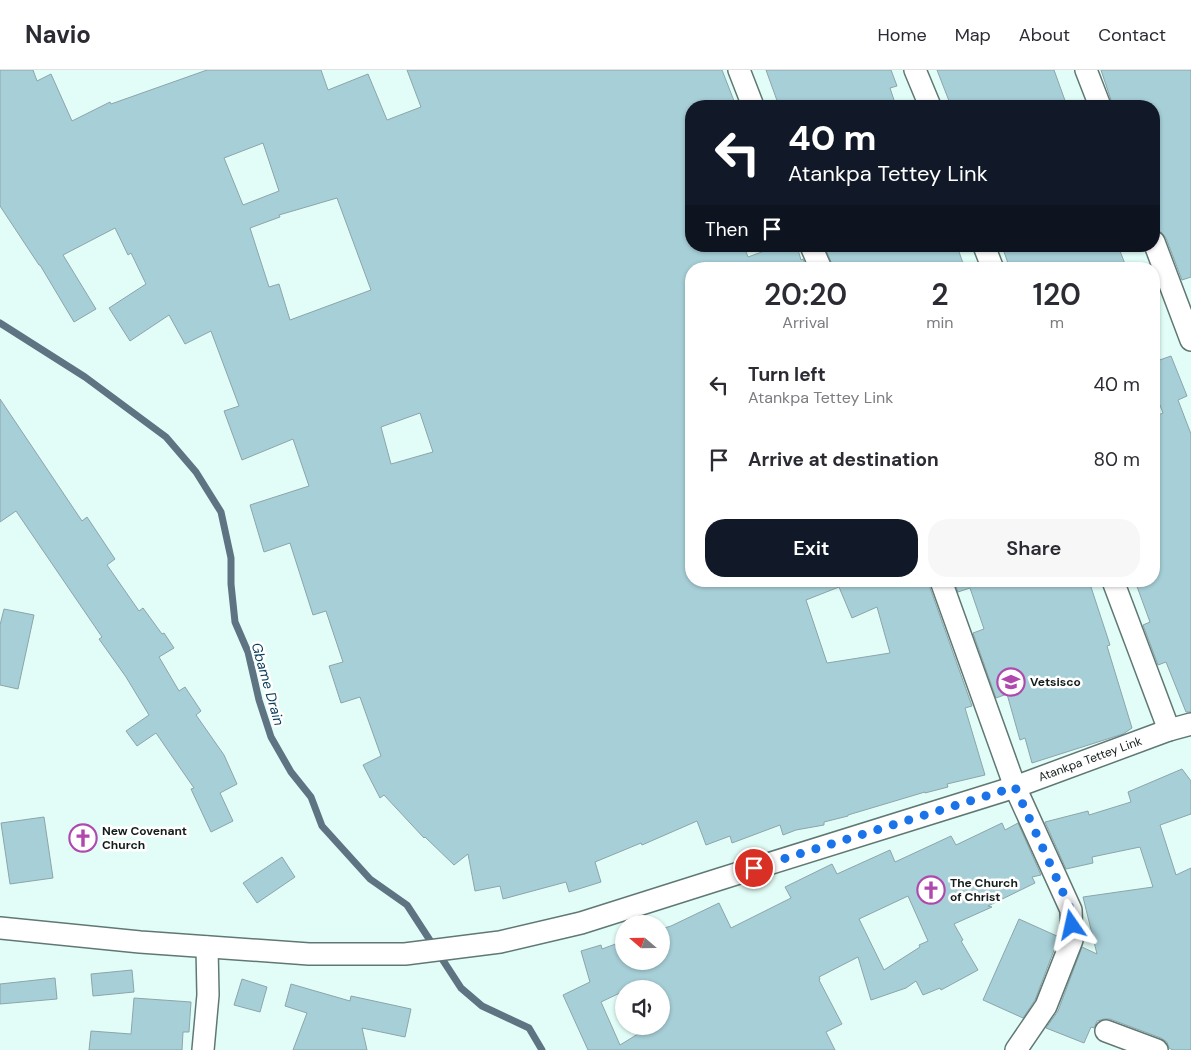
<!DOCTYPE html>
<style>
body{margin:0;font-family:"DM Sans",sans-serif;background:#f7f7f7;color:#2b2b33;height:100vh;display:flex;flex-direction:column;font-size:19px;white-space:nowrap}
*{box-sizing:border-box;margin:0}
p{font-size:16px;color:#7c7c81}
.icon{flex:none;width:28px;height:28px;fill:none;stroke:currentColor;stroke-width:2;stroke-linecap:round;stroke-linejoin:round}
.map{position:relative;flex:1;overflow:hidden}
.side{position:absolute;left:685px;top:192px;width:475px;height:325px;display:flex;flex-direction:column;background:#fff;border-radius:20px;box-shadow:0 1px 4px #0004}
.side>*{flex:none}
.banner{position:absolute;left:685px;top:30px;width:475px;height:152px;border-radius:20px;box-shadow:0 1px 4px #0004;background:#111827;color:#fff;overflow:hidden}
.needle{width:32px;rotate:290deg}
.fabs{position:absolute;left:615px;top:845px;display:grid;gap:10px}
.fabs a{display:grid;place-items:center;width:55px;height:55px;border-radius:50%;background:#fff;box-shadow:0 1px 4px #0004;font-size:25px}
.pin{position:absolute;display:grid;place-items:center;width:42px;height:42px;color:#fff;margin:-21px;border:2px solid #fff;border-radius:50%;box-shadow:0 1px 5px #0007}
.me{position:absolute;width:55px;margin:-28px;rotate:349deg;stroke-linejoin:round;filter:drop-shadow(0 0 4px #0008)}
.turn{display:flex;align-items:center;gap:18px;height:105px;padding:0 20px;font-size:22px}
.turn .icon{width:65px;height:65px;stroke-width:2.5}
.turn b{display:block;font-size:35px;line-height:42px}
.then{display:flex;align-items:center;height:48px;padding:0 20px;background:#0003;gap:10px;font-size:19px}
.eta{display:flex;justify-content:space-evenly;align-items:center;height:85px;text-align:center}
.eta b{font-size:30px;font-weight:600;line-height:35px}
.action{display:flex;gap:10px;margin-top:auto;padding:10px 20px}
.action a{flex:1;height:58px;border-radius:20px;background:#111827;color:#fff;font-size:20px;font-weight:600;line-height:58px;text-align:center}
.action a+a{background:#f7f7f7;color:#2b2b33}
ul{padding:0;list-style:none}
li{display:flex;align-items:center;gap:15px;height:75px;padding:0 20px}
li div{flex:1}
li b{display:block;font-size:19px}
li em{font-style:normal}
header{display:flex;align-items:center;gap:30px;box-sizing:border-box;height:70px;padding:0 25px;background:#fff;border-bottom:1px solid #e1e1e2}
header strong{font-size:24px}
nav{display:flex;gap:28px;margin-inline-start:auto;font-size:18px}
.map>svg:first-child{display:block}
.lines{fill:none;stroke-linecap:round;stroke-linejoin:round}
.stream{stroke:#5e7483;stroke-width:7}
.building{fill:#a7cfd7;stroke:#8ca5aa;fill-rule:evenodd}
.street-casing{stroke:#607873;stroke-width:24}
.street{stroke:#fff;stroke-width:21}
.route{stroke:#1a73e8;stroke-width:9;stroke-dasharray:0 16.2}
.labels{text-anchor:middle;dominant-baseline:central;stroke-width:5;stroke-linejoin:round;paint-order:stroke}
.poi-label{font-size:12px;font-weight:bold;fill:#131d1b;stroke:#fff;text-anchor:start}
.street-label{font-size:12px;fill:#131d1b;stroke:#fff}
.water-label{font-size:14px;font-style:italic;fill:#073d5b;stroke:#fff}
</style>
<header>
<strong>Navio</strong>
<nav><a>Home</a><a>Map</a><a>About</a><a>Contact</a></nav>
</header>
<div class="map">
<svg width="1191" height="980" viewBox="0 0 1191 980">
<rect width="100%" height="100%" fill="#e2fdf7"/>
<g class="lines">
<!-- stream -->
<path class="stream" d="M 0,253 L 85,307 L 166,367 L 196,402 L 221,442 L 231,488 L 231,514 L 235,552 L 248,582 L 259,630 L 271,667 L 291,702 L 311,727 L 322,756 L 370,809 L 407,835 L 461,918 L 482,936 L 529,958 L 542,980"/>
</g>
<!-- building -->
<g class="building">
<path d="M 0,0 L 33,0 L 37,11 L 51,4 L 72,51 L 110,32 L 111,34 L 207,0 L 321,0 L 328,20 L 368,4 L 387,50 L 421,37 L 407,0 L 722,0 L 736,36 L 691,36 L 691,176 L 744,176 L 748,187 L 778,176 L 797,176 L 801,190 L 803,189 L 807,199 L 691,199 L 691,511 L 929,511 L 929,515 L 972,636 L 965,638 L 985,705 L 947,714 L 948,717 L 925,723 L 925,722 L 848,745 L 848,746 L 824,752 L 824,755 L 796,760 L 783,765 L 780,755 L 732,773 L 730,766 L 706,775 L 697,751 L 642,775 L 641,773 L 595,792 L 601,812 L 569,822 L 566,812 L 503,829 L 500,816 L 475,821 L 468,784 L 454,795 L 425,767 L 424,768 L 384,725 L 380,728 L 363,695 L 381,686 L 360,627 L 341,633 L 329,596 L 343,592 L 326,541 L 313,545 L 290,473 L 264,482 L 250,435 L 309,416 L 293,369 L 242,390 L 224,341 L 239,336 L 211,261 L 185,274 L 169,245 L 130,271 L 109,238 L 146,214 L 131,183 L 128,185 L 115,158 L 63,185 L 96,239 L 74,252 L 40,195 L 39,195 L 0,136 ZM 263,73 L 279,121 L 243,135 L 224,88 ZM 337,128 L 371,220 L 290,250 L 279,214 L 269,217 L 250,158 L 280,147 L 279,145 ZM 420,343 L 433,382 L 391,394 L 381,357 ZM 839,517 L 852,548 L 877,537 L 890,583 L 827,593 L 806,530 Z"/>
<path d="M 766,0 L 891,0 L 897,16 L 890,18 L 896,36 L 779,36 Z"/>
<path d="M 937,0 L 1054,0 L 1067,36 L 951,36 Z"/>
<path d="M 1101,0 L 1191,0 L 1191,207 L 1182,210 L 1166,168 L 1162,163 L 1157,160 L 1154,151 L 1154,36 L 1113,36 Z"/>
<path d="M 836,176 L 957,176 L 965,199 L 833,199 L 832,194 L 826,180 Z"/>
<path d="M 1002,176 L 1118,176 L 1127,199 L 1010,199 Z"/>
<path d="M 1171,286 L 1187,326 L 1178,330 L 1191,364 L 1191,642 L 1186,642 L 1166,592 L 1158,595 L 1143,555 L 1150,552 L 1135,511 L 1154,511 L 1154,347 L 1163,343 L 1154,320 L 1154,292 Z"/>
<path d="M 0,329 L 82,451 L 87,447 L 115,489 L 107,495 L 139,541 L 143,538 L 162,564 L 164,563 L 174,578 L 159,587 L 179,621 L 185,617 L 201,641 L 196,645 L 224,685 L 237,714 L 220,723 L 233,751 L 211,762 L 191,719 L 194,718 L 156,663 L 137,676 L 126,661 L 149,645 L 126,607 L 99,569 L 102,567 L 16,441 L 0,452 Z"/>
<path d="M 954,511 L 1089,511 L 1110,575 L 1107,576 L 1132,658 L 1123,664 L 1032,693 L 1025,668 L 1020,670 L 1007,624 L 996,628 L 973,563 L 984,559 L 970,518 L 958,522 Z"/>
<path d="M 4,539 L 34,545 L 18,619 L 0,615 L 0,555 Z"/>
<path d="M 1182,699 L 1191,711 L 1191,744 L 1160,755 L 1176,805 L 1191,798 L 1191,980 L 1173,980 L 1169,978 L 1167,972 L 1161,968 L 1110,949 L 1104,949 L 1097,951 L 1094,958 L 1091,957 L 1084,973 L 1046,958 L 1058,941 L 1082,877 L 1097,884 L 1083,827 L 1153,817 L 1140,777 L 1092,787 L 1093,793 L 1066,799 L 1045,752 L 1088,741 L 1089,745 L 1131,732 L 1128,722 Z"/>
<path d="M 44,747 L 53,808 L 10,814 L 1,753 Z"/>
<path d="M 1002,753 L 1005,760 L 1018,753 L 1041,805 L 1032,807 L 1035,813 L 988,836 L 992,837 L 954,854 L 963,870 L 961,871 L 978,900 L 941,920 L 940,918 L 923,925 L 916,911 L 906,918 L 871,930 L 858,887 L 819,907 L 820,909 L 819,910 L 842,954 L 826,962 L 835,980 L 588,980 L 563,925 L 590,912 L 581,881 L 601,875 L 602,879 L 621,872 L 624,878 L 624,891 L 661,891 L 661,859 L 671,856 L 719,833 L 731,858 L 791,828 L 785,817 L 832,794 L 837,804 L 890,780 L 895,792 L 951,766 L 956,775 ZM 908,826 L 928,871 L 919,875 L 920,877 L 884,900 L 859,849 ZM 624,919 L 661,919 L 661,956 L 651,956 L 620,975 L 601,932 L 624,921 Z"/>
<path d="M 282,787 L 295,807 L 257,833 L 243,813 Z"/>
<path d="M 1019,849 L 1059,867 L 1035,930 L 1023,948 L 983,930 Z"/>
<path d="M 132,900 L 134,922 L 93,926 L 91,904 Z"/>
<path d="M 55,908 L 57,929 L 0,934 L 0,914 Z"/>
<path d="M 242,909 L 267,917 L 260,942 L 234,935 Z"/>
<path d="M 291,914 L 350,931 L 351,926 L 411,939 L 405,967 L 362,958 L 367,980 L 293,980 L 307,943 L 285,936 Z"/>
<path d="M 134,928 L 191,932 L 189,962 L 183,962 L 182,980 L 89,980 L 91,961 L 131,964 Z"/>
</g>
<g class="lines">
<!-- street casing -->
<g class="street-casing">
<g id="street">
<path d="M 739,0 L 753,36"/>
<path d="M 915,0 L 930,36"/>
<path d="M 1086,0 L 1100,36"/>
<path d="M 1154,172 L 1191,270"/>
<path d="M 811,176 L 821,199"/>
<path d="M 984,176 L 993,199"/>
<path d="M 941,511 L 1015,717 L 1071,840 L 1072,870 L 1046,936 L 1016,980"/>
<path d="M 1113,511 L 1169,660"/>
<path d="M 0,858 L 140,872 L 309,884 L 405,884 L 500,872 L 581,853 L 720,809 L 1015,717 L 1169,660 L 1191,654"/>
<path d="M 1106,961 L 1157,980"/>
<path d="M 203,980 L 208,925 L 207,877"/>
</g>
</g>
<!-- street -->
<use href="#street" class="street"/>
</g>
<g class="lines">
<!-- route -->
<path class="route" d="M 754,798 L 1015,717 L 1071,840 L 1072,855"/>
</g>
<!-- icons -->
<defs>
<g id="school-ring" transform="scale(1.4375)"><circle r="9.5" fill="#fff" stroke="#af49ae" stroke-width="1.5"/><path d="M0-5L7-2L0 1L-7-2ZM-4 1L0 2.5L4 1V4Q0 6-4 4Z" fill="#af49ae"/></g>
<g id="church-ring" transform="scale(1.4375)"><circle r="9.5" fill="#fff" stroke="#af49ae" stroke-width="1.5"/><path d="M-1.2-6h2.4v3.5h3.3v2.4h-3.3V6h-2.4V-.1h-3.3v-2.4h3.3Z" fill="#af49ae"/></g>
</defs>
<g fill-rule="evenodd">
<use href="#school-ring" x="1011" y="612"/>
<use href="#church-ring" x="83" y="768"/>
<use href="#church-ring" x="931" y="820"/>
</g>
<g class="labels">
<!-- poi labels -->
<g class="poi-label">
<text x="1030" y="612">Vetsisco</text>
<text x="102" y="761">New Covenant<tspan x="102" dy="14">Church</tspan></text>
<text x="950" y="813">The Church<tspan x="950" dy="14">of Christ</tspan></text>
</g>
<!-- street labels -->
<g class="street-label">
<text transform="translate(1090 689) rotate(-20)">Atankpa Tettey Link</text>
</g>
<!-- water labels -->
<g class="water-label">
<text transform="translate(268 614) rotate(74)">Gbame Drain</text>
</g>
</g>
</svg>
<div class="fabs">
<a><svg class="needle" viewBox="-14 -14 28 28"><path d="M0-13l5 13h-10z" fill="#e53935"/><path d="M0 13l5-13h-10z" fill="#7c7c81"/></svg></a>
<a><svg class="icon" aria-label="sound" viewBox="0 0 24 24"><path d="M4 9h4l5-4v14l-5-4H4zM17 9q2 3 0 6"/></svg></a>
</div>
<div class="pin" style="left:754px;top:798px;background:#d93025"><svg class="icon" aria-label="arrive" viewBox="0 0 24 24"><path d="M6 21V4h12l-3 4 3 4H6"/></svg></div>
<svg class="me" style="left:1072px;top:855px" viewBox="-20 -20 40 40"><path d="M0-17L14 15 0 8-14 15z" fill="#1a73e8" stroke="#fff" stroke-width="4"/></svg>
<div class="banner">
<div class="turn"><svg class="icon" aria-label="left" viewBox="0 0 24 24"><path d="M17 20v-9H6M10 6l-5 5 5 5"/></svg><div><b>40 m</b>Atankpa Tettey Link</div></div>
<div class="then">Then<svg class="icon" aria-label="arrive" viewBox="0 0 24 24"><path d="M6 21V4h12l-3 4 3 4H6"/></svg></div>
</div>
<section class="side">
<div class="eta">
<div><b>20:20</b><p>Arrival</p></div>
<div><b>2</b><p>min</p></div>
<div><b>120</b><p>m</p></div>
</div>
<ul>
<li><svg class="icon" aria-label="left" viewBox="0 0 24 24"><path d="M17 20v-9H6M10 6l-5 5 5 5"/></svg><div><b>Turn left</b><p>Atankpa Tettey Link</p></div><em>40 m</em></li>
<li><svg class="icon" aria-label="arrive" viewBox="0 0 24 24"><path d="M6 21V4h12l-3 4 3 4H6"/></svg><div><b>Arrive at destination</b></div><em>80 m</em></li>
</ul>
<div class="action"><a>Exit</a><a>Share</a></div>
</section>
</div>
